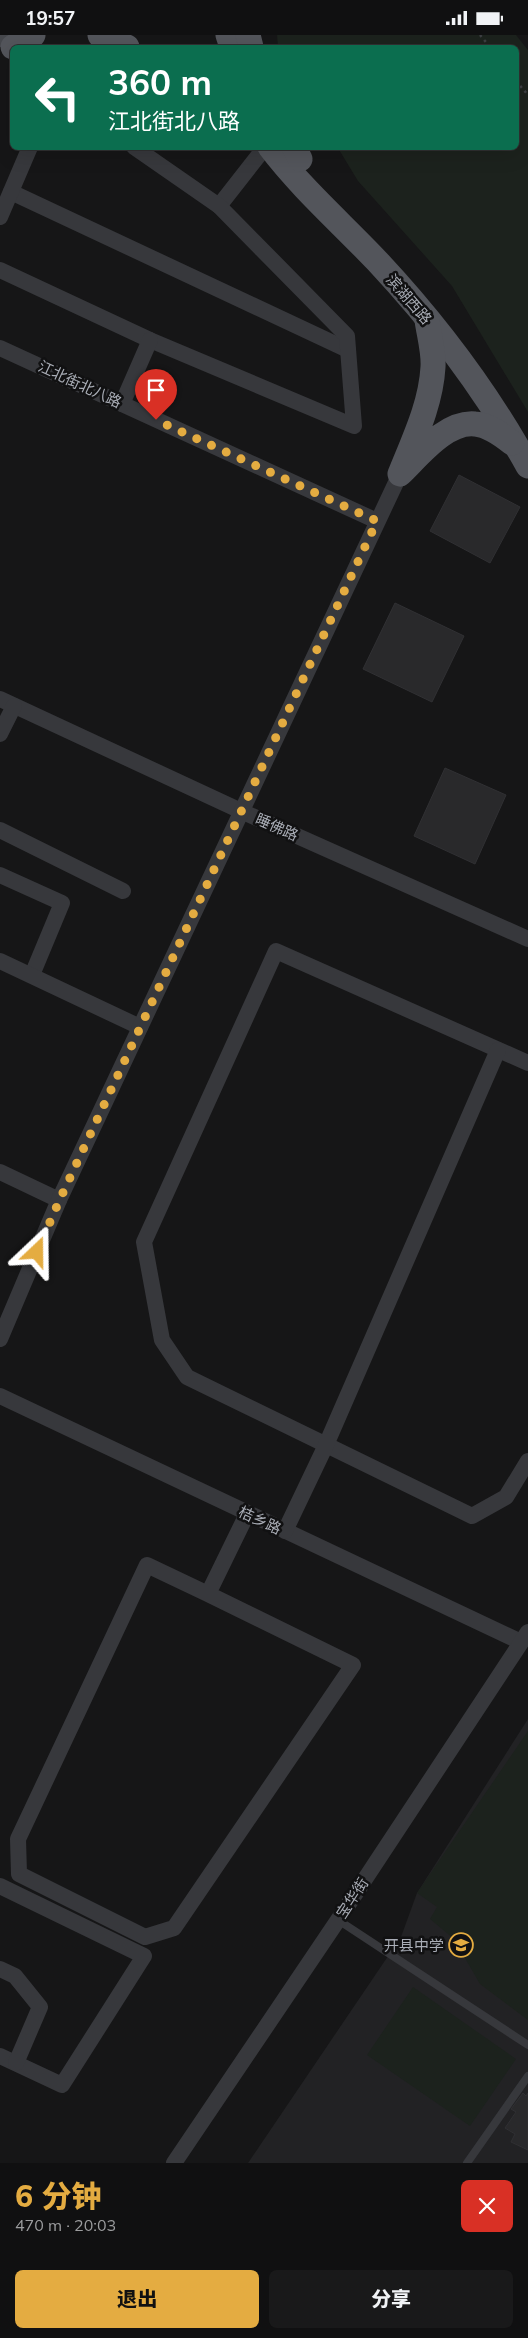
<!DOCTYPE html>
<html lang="zh">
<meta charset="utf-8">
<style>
body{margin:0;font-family:Mulish,"Noto Sans SC",sans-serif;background:#19191a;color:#f1f3f6;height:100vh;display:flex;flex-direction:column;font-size:19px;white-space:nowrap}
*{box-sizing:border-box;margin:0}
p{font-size:16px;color:#9c9d9f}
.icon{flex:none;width:28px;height:28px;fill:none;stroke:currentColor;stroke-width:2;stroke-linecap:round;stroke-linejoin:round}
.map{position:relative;height:2128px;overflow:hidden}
.details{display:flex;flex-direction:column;background:#101011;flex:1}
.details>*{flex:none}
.hud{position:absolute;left:10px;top:10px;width:509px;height:105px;border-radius:8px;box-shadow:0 5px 20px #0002,0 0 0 1px #303031;background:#0b6e4f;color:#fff;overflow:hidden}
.pin{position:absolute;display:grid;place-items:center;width:42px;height:42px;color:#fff;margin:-51px -21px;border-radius:50% 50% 50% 0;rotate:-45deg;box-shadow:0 0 5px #0007}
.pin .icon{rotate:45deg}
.me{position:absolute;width:55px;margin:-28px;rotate:23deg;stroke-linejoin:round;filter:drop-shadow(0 0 4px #0008)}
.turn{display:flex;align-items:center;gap:18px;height:105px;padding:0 15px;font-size:22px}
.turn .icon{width:65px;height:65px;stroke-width:2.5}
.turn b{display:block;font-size:35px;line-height:42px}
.round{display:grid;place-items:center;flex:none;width:52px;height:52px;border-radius:8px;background:#19191a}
.head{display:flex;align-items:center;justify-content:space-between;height:85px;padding:0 15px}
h1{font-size:30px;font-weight:800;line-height:38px;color:#e4ac41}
.cta{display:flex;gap:10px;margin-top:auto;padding:10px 15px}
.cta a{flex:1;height:58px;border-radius:8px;background:#e4ac41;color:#111;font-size:20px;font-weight:800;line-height:58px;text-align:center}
.cta a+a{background:#19191a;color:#f1f3f6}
.status{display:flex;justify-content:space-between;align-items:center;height:35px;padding:0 25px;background:#101011;direction:ltr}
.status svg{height:14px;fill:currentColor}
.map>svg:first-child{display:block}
.built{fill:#222224}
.green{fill:#1c221d}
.building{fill:#29292b;stroke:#303033}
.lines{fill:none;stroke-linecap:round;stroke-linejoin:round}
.path{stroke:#3d3f43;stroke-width:2.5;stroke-dasharray:2.5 4;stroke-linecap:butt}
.lane{stroke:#37383c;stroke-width:8}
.street{stroke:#37383c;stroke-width:16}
.secondary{stroke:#45474c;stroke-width:22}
.primary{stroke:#53555b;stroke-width:25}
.route{stroke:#e4ac41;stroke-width:9;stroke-dasharray:0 16.2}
.labels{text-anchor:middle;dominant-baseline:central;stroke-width:5;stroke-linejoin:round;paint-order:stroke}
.street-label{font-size:15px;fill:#a9adb6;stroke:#111112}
.poi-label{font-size:15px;fill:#a9adb6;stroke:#111112;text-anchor:end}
</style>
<div class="status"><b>19:57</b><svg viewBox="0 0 49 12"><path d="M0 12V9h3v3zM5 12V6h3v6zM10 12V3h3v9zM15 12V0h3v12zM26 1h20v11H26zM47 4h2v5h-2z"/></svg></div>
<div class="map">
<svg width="528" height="2128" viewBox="0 0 528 2128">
<rect width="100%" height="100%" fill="#161617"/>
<!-- built -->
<path class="built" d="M 528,1684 L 528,2128 L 248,2128 L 401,1902 L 417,1858 Z"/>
<!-- green -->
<g class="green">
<path d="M 277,0 L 516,0 L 528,15 L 528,377 L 452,251 L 358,146 L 338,113 L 516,112 L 516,12 L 278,12 Z"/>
<path d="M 528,1696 L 528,1985 L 480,1949 L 454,1904 L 430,1884 L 437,1872 L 417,1858 Z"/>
<path d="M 413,1952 L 516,2024 L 470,2091 L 367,2020 Z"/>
</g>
<!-- building -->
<g class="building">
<path d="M 459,440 L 520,472 L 490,528 L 430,496 Z"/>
<path d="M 395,568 L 464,601 L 432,667 L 363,634 Z"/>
<path d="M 445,733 L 506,760 L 475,829 L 414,801 Z"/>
<path d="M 523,2058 L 526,2061 L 528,2058 L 528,2115 L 511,2107 L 515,2099 L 505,2093 L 516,2077 L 511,2074 Z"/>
</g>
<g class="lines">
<!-- path -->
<g class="path">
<path d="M 480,0 L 490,12"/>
<path d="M 516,46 L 528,60"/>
</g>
<!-- lane -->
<g class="lane">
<path d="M 338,1885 L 528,2010"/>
<path d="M 467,2128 L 528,2041"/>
</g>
<!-- street -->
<g class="street">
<path d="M 11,157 L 348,315"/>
<path d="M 219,171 L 262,116"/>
<path d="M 0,182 L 30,112"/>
<path d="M 0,235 L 150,305 L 354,391 L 347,301 L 219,171 L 134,112"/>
<path d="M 0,313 L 377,486"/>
<path d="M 122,369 L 150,305"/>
<path d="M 0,664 L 241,776 L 528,904"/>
<path d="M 0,699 L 14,671"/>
<path d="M 0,795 L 123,856"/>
<path d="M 0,840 L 62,868 L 32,940"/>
<path d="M 0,926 L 140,992"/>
<path d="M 528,1028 L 276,916 L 144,1207 L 162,1305 L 187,1342 L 472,1481 L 506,1462 L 528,1426"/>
<path d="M 0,1137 L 59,1165"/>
<path d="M 0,1304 L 59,1165 L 400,439"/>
<path d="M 0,1361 L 521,1607"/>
<path d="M 285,1496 L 326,1410 L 498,1015"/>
<path d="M 208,1559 L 353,1630 L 174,1893 L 145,1902 L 19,1839 L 18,1804 L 147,1530 L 208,1559 L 247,1479"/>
<path d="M 0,1851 L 144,1921 L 62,2050 L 0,2021"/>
<path d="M 0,1934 L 15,1941 L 40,1972 L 16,2028"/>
<path d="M 174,2128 L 338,1885 L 528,1597"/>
</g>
<!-- secondary -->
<path class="secondary" d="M 0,1 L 0,0"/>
<!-- primary -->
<g class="primary">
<path d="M 100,0 L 127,12"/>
<path d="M 228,0 L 232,12"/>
<path d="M 248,0 L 251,12"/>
<path d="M 13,12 L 33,0"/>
<path d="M 270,112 C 302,154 341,188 377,226 C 435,288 487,357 528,431"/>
<path d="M 294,112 L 300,124"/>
<path d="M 427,285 C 429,300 434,317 433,332 C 431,369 414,404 400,439 C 419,421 446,386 475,389 C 489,390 502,400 512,408"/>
</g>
</g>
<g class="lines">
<!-- route -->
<path class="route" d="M 37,1217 L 60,1164 L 377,486 L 156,385"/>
</g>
<!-- icons -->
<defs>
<g id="school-ring" transform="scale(1.25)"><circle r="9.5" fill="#111112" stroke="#e4ac41" stroke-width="1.5"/><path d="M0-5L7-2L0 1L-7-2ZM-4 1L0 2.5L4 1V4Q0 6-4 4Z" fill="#e4ac41"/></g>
</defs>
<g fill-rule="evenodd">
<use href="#school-ring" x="461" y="1910"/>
</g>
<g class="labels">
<!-- street labels -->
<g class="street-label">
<text transform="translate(409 264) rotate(49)">滨湖西路</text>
<text transform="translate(80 349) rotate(25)">江北街北八路</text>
<text transform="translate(277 792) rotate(24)">睡佛路</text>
<text transform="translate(260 1485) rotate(25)">桔乡路</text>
<text transform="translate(352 1863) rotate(-57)">宝华街</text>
</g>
<!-- poi labels -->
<g class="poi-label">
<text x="444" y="1910">开县中学</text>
</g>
</g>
</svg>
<div class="pin" style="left:156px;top:385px;background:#d93025"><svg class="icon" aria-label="arrive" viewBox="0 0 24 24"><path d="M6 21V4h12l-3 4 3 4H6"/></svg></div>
<svg class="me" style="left:37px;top:1217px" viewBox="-20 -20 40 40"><path d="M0-17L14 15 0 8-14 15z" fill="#e4ac41" stroke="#fff" stroke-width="4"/></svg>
<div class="hud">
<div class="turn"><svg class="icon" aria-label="left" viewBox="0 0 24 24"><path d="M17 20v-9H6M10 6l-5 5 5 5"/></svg><div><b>360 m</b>江北街北八路</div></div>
</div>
</div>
<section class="details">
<div class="head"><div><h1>6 分钟</h1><p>470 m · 20:03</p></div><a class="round" style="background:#d93025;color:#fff"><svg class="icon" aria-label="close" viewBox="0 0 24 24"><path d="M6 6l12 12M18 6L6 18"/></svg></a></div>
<div class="cta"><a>退出</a><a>分享</a></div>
</section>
